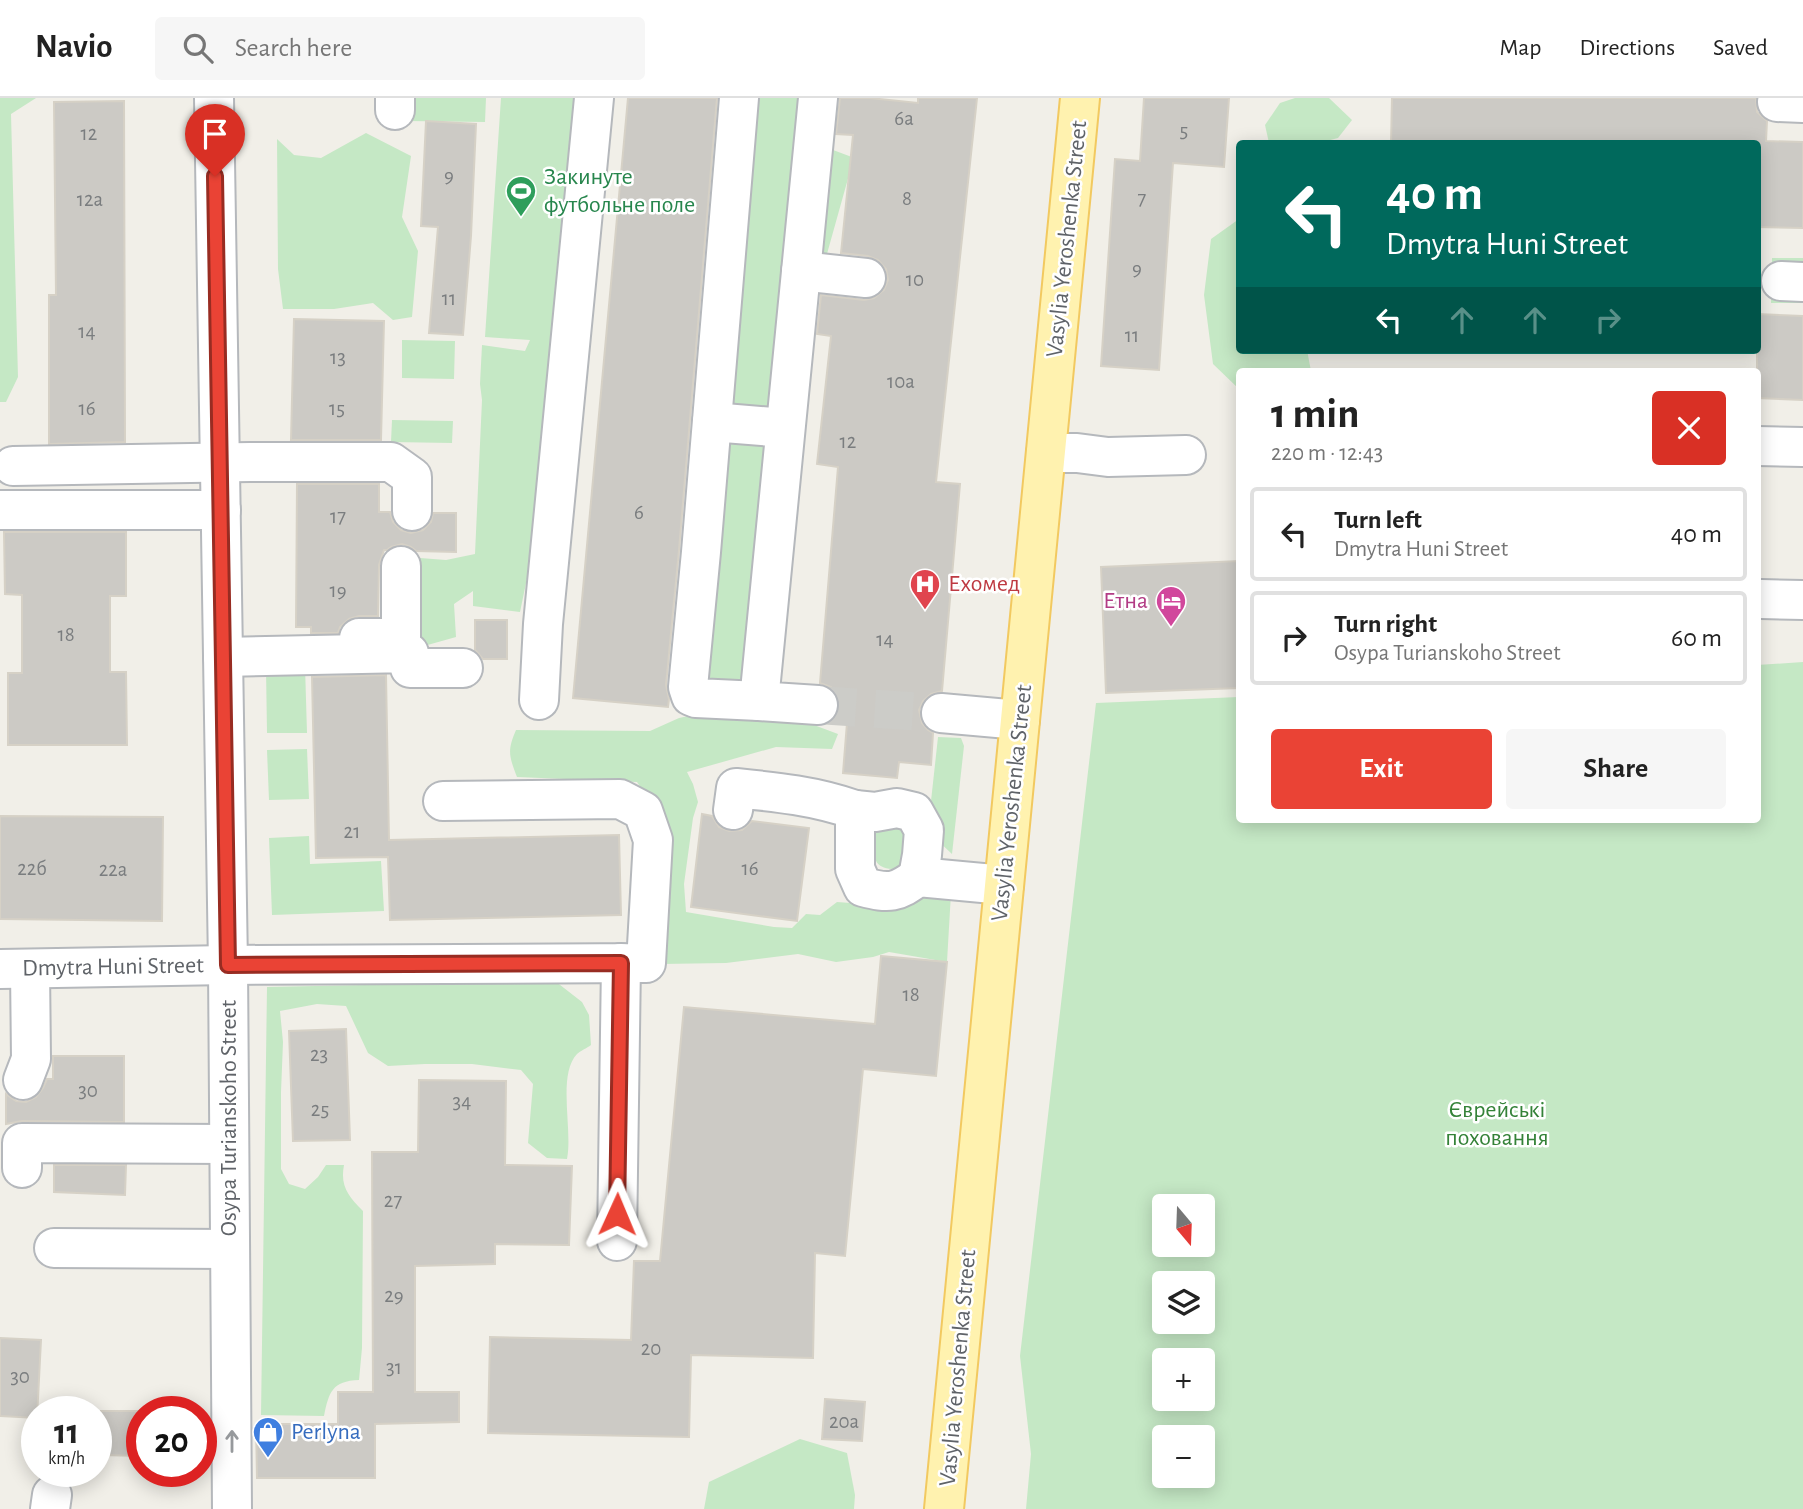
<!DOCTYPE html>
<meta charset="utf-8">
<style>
body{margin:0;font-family:"Alegreya Sans",sans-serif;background:#f6f6f6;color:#222;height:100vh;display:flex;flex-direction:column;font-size:26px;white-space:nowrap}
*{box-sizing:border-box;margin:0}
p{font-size:23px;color:#767676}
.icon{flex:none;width:38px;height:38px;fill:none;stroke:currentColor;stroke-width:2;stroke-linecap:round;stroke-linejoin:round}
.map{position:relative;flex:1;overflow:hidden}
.sheet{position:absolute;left:1236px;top:270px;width:525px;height:455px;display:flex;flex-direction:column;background:#fff;border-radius:7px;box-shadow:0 4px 18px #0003}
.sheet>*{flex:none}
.hud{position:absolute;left:1236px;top:42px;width:525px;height:214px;border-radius:7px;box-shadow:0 4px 18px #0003;background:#00695c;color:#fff;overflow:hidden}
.needle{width:46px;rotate:161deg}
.buttons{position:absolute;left:1152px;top:1096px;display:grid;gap:14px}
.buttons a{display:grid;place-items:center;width:63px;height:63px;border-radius:7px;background:#fff;box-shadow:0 4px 18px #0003;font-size:35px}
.speed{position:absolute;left:21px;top:1298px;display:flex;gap:14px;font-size:35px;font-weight:700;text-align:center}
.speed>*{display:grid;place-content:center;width:91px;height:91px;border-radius:50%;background:#fff;box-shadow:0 4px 18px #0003;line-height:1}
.speed small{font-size:18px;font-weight:400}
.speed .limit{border:10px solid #d22;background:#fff;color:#111}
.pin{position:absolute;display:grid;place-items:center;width:60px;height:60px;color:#fff;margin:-72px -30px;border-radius:50% 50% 50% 0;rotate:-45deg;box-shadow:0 0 7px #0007}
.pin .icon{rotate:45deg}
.me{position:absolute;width:77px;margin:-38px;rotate:1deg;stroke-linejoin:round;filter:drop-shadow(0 0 5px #0008)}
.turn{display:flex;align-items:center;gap:24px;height:147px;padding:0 35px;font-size:32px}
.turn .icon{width:91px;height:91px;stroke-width:2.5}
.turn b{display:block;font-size:49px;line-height:60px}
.lanes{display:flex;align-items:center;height:66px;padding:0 35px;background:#0003;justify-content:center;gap:35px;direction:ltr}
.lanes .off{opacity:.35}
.round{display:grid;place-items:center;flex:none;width:74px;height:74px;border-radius:7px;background:#f6f6f6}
.headline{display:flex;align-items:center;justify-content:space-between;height:119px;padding:0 35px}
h1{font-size:42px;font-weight:700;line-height:52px}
.cta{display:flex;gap:14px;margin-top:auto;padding:14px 35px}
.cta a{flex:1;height:80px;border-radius:7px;background:#ea4335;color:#fff;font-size:28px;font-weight:700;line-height:80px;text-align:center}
.cta a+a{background:#f6f6f6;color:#222}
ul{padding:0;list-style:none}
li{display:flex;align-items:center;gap:21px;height:94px;margin:0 14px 10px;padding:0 21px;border:4px solid #e0e0e0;border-radius:7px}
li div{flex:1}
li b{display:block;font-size:26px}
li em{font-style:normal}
header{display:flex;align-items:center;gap:42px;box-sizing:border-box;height:98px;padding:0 35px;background:#fff;border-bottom:2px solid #e0e0e0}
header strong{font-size:33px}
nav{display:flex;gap:38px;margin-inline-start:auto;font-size:24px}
.search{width:490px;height:63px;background:#f6f6f6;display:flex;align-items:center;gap:18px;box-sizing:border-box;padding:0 24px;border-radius:7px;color:#767676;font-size:26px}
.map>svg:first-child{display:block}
.green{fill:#c5e8c5;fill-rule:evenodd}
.building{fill:#cccac5;stroke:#d6d1c6;stroke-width:2}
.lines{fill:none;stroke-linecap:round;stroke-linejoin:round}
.minor-tunnel{stroke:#ccccc8;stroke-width:38;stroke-dasharray:38 19;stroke-linecap:butt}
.minor-casing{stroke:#b5b8bc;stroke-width:42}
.major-casing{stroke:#f2c960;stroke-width:42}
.minor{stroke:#fff;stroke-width:38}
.major{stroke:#fff2af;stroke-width:38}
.oneway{stroke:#979a9d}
.route-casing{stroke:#982c22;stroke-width:18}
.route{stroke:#ea4335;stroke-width:12}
.labels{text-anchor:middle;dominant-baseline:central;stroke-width:5;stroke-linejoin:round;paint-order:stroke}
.number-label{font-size:21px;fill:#7a7d7f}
.leisure-label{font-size:24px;fill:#27864d;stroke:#fff;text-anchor:start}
.street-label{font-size:24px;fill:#5f6368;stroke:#fff}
.health-label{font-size:24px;fill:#be3a42;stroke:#fff;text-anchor:start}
.hotel-label{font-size:24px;fill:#b23c85;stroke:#fff;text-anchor:end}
.park-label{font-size:24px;fill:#348238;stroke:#fff}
.shop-label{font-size:24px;fill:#366cbe;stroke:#fff;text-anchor:start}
</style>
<header>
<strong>Navio</strong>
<div class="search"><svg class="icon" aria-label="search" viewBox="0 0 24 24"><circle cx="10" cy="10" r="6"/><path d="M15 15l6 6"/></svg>Search here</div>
<nav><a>Map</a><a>Directions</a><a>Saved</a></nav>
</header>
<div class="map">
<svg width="1803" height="1411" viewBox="0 0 1803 1411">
<rect width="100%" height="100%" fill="#f1efe8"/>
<!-- green -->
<g class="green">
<path d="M 0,0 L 36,0 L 11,16 L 18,279 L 6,304 L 0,304 Z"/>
<path d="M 397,0 L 486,0 L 485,24 L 407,23 Z"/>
<path d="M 501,0 L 580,0 L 564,303 L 520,514 L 473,508 L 473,493 L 454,506 L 456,539 L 424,548 L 406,529 L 409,469 L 420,460 L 446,462 L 475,456 L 482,302 L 480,286 L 482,247 L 525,253 L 530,242 L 485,239 Z"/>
<path d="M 742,0 L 810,0 L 803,4 L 795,24 L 804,41 L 857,61 L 849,77 L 801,249 L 759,603 L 688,589 Z"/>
<path d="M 1295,0 L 1329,0 L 1352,22 L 1338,40 L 1319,45 L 1269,45 L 1265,27 L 1280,5 Z"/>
<path d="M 366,35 L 411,58 L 402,119 L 418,153 L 412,219 L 393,222 L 373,205 L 334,211 L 283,211 L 278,171 L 277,41 L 294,57 L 321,60 Z"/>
<path d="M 1239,121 L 1239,252 L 1307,252 L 1311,273 L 1239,273 L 1239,291 L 1213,266 L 1204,197 L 1211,141 Z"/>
<path d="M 1772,160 L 1803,160 L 1803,205 L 1771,205 Z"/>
<path d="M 402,242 L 455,243 L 454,281 L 402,280 Z"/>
<path d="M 392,322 L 453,323 L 452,345 L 391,344 Z"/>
<path d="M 1803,564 L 1803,1411 L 1026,1411 L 1031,1356 L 1020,1258 L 1096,605 L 1239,599 L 1239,721 L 1757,721 L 1757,567 ZM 1164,1108 L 1202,1108 L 1202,1146 L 1164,1146 ZM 1164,1185 L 1202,1185 L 1202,1223 L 1164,1223 ZM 1164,1262 L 1202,1262 L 1202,1300 L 1164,1300 ZM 1164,1339 L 1202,1339 L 1202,1377 L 1164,1377 Z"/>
<path d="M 305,568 L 307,635 L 267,635 L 266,570 Z"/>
<path d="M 727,610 L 779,614 L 838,636 L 832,651 L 776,649 L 687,674 L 693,686 L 698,704 L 693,720 L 684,786 L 686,814 L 774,829 L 792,830 L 806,816 L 820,817 L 837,804 L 864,806 L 925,791 L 951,795 L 947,864 L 889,854 L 873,859 L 836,864 L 798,856 L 726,865 L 661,866 L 649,702 L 637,684 L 517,679 C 509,658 507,653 516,632 L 650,633 L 679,620 Z"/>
<path d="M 938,639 L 961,640 L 964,648 L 952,756 L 936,741 L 931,703 Z"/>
<path d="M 307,651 L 309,701 L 269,702 L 267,652 Z"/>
<path d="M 899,727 L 915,742 L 899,771 C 877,772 873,764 873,744 C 873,738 872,737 877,733 C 882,729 893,728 899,727 Z"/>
<path d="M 309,738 L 310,766 L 381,763 L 384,813 L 272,817 L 269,740 Z"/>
<path d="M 555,883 L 582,904 L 589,917 L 591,947 C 587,950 580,953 577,956 C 557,977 573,1032 567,1061 L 547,1060 L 528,1045 L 533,986 L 521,972 L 472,966 L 425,966 L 388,968 L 368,955 L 346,908 L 317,906 L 280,913 L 283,944 L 281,994 L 281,1071 L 289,1086 L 305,1091 L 318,1079 L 326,1067 L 344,1067 C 340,1088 348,1098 363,1113 L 362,1250 L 359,1282 C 332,1283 329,1294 324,1318 L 261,1317 L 267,889 Z"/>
<path d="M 800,1341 L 847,1355 L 855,1397 L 854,1411 L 704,1411 L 709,1384 Z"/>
</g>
<!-- building -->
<g class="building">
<path d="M 628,0 L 717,0 L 679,452 L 666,587 L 669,601 L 668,609 L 573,600 Z"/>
<path d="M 840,0 L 870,0 L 918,5 L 918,0 L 977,0 L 936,384 L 960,386 L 942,593 L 931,596 L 923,603 L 919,612 L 922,625 L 928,632 L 933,635 L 931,667 L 899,664 L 897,680 L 843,675 L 847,625 L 831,624 L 836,619 L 840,609 L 838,598 L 831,589 L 820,585 L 838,369 L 817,366 L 831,238 L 817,236 L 821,197 L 864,202 L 874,200 L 884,192 L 888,182 L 886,171 L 878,162 L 868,158 L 841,155 L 853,37 L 836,36 Z"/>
<path d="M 1144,0 L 1229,0 L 1224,69 L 1173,65 L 1159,272 L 1101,268 L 1115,61 L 1140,63 Z"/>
<path d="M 1392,0 L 1756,0 L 1757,14 L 1767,23 L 1766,43 L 1803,44 L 1803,130 L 1757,129 L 1757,46 L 1391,46 Z"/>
<path d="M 124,3 L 125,344 L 49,346 L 49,197 L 56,197 L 54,4 Z"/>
<path d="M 426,23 L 476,26 L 471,138 L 463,237 L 429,235 L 438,129 L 421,128 Z"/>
<path d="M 1757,216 L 1803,218 L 1803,302 L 1757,300 Z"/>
<path d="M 294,221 L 384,223 L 381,342 L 291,342 Z"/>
<path d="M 297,386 L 379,386 L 379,414 L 390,414 L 393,424 L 401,432 L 411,435 L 423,432 L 431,424 L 433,415 L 456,415 L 456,454 L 416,453 L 411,449 L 402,446 L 391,449 L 387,452 L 384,452 L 379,467 L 378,518 L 359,518 L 349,521 L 340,529 L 338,535 L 311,535 L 311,529 L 296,529 Z"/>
<path d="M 4,434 L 126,434 L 126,498 L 110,498 L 110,574 L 126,574 L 127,647 L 8,647 L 8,575 L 22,575 L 22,497 L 5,496 Z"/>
<path d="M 1239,463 L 1239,590 L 1106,595 L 1101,469 Z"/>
<path d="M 475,522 L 507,522 L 507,561 L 483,561 L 475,552 Z"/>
<path d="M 386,577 L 389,742 L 619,737 L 621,817 L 390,822 L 388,759 L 316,760 L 312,579 Z"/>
<path d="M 702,716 L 712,718 L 719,729 L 729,733 L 742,732 L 752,723 L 809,730 L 797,823 L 691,809 Z"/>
<path d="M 0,718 L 163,719 L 162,823 L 0,821 Z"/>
<path d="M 881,858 L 947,864 L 936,978 L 863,971 L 845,1158 L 815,1155 L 813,1260 L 691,1257 L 689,1339 L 488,1335 L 490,1239 L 631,1242 L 634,1163 L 660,1163 L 684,909 L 875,926 Z"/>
<path d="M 346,931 L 350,1042 L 293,1043 L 289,933 Z"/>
<path d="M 53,958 L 124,958 L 124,1024 L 22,1023 L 6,1026 L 6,996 L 16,1003 L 26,1004 L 36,999 L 43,990 L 47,981 L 53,981 Z"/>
<path d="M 419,982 L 506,983 L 505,1067 L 572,1068 L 569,1147 L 495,1146 L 495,1166 L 415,1168 L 415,1294 L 459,1294 L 459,1324 L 375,1326 L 375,1380 L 257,1380 L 256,1326 L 338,1326 L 338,1294 L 373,1294 L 372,1054 L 418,1054 Z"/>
<path d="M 54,1067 L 126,1067 L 125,1097 L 54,1094 Z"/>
<path d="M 0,1240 L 41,1242 L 37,1320 L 0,1318 Z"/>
<path d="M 825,1301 L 865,1304 L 862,1343 L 822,1341 Z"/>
<path d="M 101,1313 L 142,1313 L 142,1358 L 100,1357 Z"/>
</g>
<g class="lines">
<!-- minor-tunnel -->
<path class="minor-tunnel" d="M 818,607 L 941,615"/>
<!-- minor casing -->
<g class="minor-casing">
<g id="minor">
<path d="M 214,0 L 228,867 L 232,1411"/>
<path d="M 739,0 L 701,454 L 688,589 L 691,598 L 696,600 L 759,603"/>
<path d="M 818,0 L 759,603 L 818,607"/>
<path d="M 1777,4 L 1803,5"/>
<path d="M 395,12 L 395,0"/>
<path d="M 801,173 L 866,180"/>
<path d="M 1781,183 L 1803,184"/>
<path d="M 712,324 L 785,330"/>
<path d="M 1757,348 L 1803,349"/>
<path d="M 1046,355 L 1077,355 L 1108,359 L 1186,357"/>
<path d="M 13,368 L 250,364 L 391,364 L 412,379 L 412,413"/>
<path d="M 0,412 L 221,412"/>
<path d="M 1761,501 L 1803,502"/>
<path d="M 359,540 L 401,540 L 401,468"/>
<path d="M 223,559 L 409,555 L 410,570 L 463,570"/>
<path d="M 539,602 L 543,526 L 594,0"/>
<path d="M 941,615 L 1020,622"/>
<path d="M 733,712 L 736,690 C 776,694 816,698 855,712 L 855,771 L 863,789 C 890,796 896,795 918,779 L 1004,787"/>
<path d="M 855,712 L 875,714 L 897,710 L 914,714 L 924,732 L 922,757 L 918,779"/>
<path d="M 0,871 L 228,867 L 646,865 L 653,742 L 643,713 L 620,701 L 443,703"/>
<path d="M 23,982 L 31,961 L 30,871"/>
<path d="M 22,1070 L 22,1045 L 229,1046"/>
<path d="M 617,1143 L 621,865"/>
<path d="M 54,1150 L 230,1151"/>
<path d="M 50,1411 L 52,1397"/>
</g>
</g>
<!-- major casing -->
<g class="major-casing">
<path id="major" d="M 944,1411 L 1080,0"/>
</g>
<!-- minor -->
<use href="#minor" class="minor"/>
<!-- major -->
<use href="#major" class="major"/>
</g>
<!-- one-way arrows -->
<defs><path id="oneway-shaft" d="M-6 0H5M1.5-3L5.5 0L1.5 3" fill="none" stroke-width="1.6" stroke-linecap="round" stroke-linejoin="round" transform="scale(1.75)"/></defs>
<use class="oneway" href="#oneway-shaft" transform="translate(232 1343) rotate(-90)"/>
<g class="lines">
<!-- route casing -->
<g class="route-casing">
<path id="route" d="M 215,78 L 228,867 L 621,865 L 617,1116"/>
</g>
<!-- route -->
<use href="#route" class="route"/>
</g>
<!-- icons -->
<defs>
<g id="stadium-pin" transform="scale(1.575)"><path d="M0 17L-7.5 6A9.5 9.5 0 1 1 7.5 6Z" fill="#2e9e5b" stroke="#fff"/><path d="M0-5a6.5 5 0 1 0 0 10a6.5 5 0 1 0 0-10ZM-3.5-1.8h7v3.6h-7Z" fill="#fff"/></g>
<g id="hospital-pin" transform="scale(1.575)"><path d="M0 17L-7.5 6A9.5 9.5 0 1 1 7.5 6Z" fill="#e0444e" stroke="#fff"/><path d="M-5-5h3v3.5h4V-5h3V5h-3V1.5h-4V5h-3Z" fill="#fff"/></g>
<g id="hotel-pin" transform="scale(1.575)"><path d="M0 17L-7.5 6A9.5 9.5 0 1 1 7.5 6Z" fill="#d1479c" stroke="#fff"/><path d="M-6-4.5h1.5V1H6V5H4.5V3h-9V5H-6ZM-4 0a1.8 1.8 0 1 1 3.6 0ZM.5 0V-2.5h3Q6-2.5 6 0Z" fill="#fff"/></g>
<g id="shop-pin" transform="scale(1.575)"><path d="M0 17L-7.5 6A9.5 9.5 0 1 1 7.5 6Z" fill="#3f7fe0" stroke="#fff"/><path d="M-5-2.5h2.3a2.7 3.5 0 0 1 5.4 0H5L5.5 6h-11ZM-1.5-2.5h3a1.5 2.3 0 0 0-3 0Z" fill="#fff"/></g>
</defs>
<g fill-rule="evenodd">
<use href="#stadium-pin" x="521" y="93"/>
<use href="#hospital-pin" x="925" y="486"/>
<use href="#hotel-pin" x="1171" y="503"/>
<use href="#shop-pin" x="268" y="1334"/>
</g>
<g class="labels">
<!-- number labels -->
<g class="number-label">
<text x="904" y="20">6а</text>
<text x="1184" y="32">5</text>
<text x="89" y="35">12</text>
<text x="449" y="77">9</text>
<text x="907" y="100">8</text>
<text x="1142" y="100">7</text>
<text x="90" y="101">12а</text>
<text x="1137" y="170">9</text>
<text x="915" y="181">10</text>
<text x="449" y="200">11</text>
<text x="87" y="233">14</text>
<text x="1132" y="237">11</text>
<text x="338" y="259">13</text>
<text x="901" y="283">10а</text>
<text x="87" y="310">16</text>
<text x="337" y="310">15</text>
<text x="848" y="343">12</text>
<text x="639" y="414">6</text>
<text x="338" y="418">17</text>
<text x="338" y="492">19</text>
<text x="66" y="536">18</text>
<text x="885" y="541">14</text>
<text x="352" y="733">21</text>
<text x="32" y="770">22б</text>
<text x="750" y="770">16</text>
<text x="113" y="771">22а</text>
<text x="911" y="896">18</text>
<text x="319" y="956">23</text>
<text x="88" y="992">30</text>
<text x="462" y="1003">34</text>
<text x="320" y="1011">25</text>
<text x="393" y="1102">27</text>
<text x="394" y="1197">29</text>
<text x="651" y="1250">20</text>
<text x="394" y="1269">31</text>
<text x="20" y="1278">30</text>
<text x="844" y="1323">20а</text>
</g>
<!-- leisure labels -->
<g class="leisure-label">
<text x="544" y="79">Закинуте<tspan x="544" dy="28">футбольне поле</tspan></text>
</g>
<!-- street labels -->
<g class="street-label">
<text transform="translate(1067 141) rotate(-84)">Vasylia Yeroshenka Street</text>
<text transform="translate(1012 705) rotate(-84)">Vasylia Yeroshenka Street</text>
<text transform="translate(113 869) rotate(-1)">Dmytra Huni Street</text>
<text transform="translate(229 1020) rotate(-90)">Osypa Turianskoho Street</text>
<text transform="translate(958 1270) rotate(-85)">Vasylia Yeroshenka Street</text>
</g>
<!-- health labels -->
<g class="health-label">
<text x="948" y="486">Ехомед</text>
</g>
<!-- hotel labels -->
<g class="hotel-label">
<text x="1148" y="503">Етна</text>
</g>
<!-- park labels -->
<g class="park-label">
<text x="1497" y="1012">Єврейські<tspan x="1497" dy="28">поховання</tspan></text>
</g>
<!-- shop labels -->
<g class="shop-label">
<text x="291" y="1334">Perlyna</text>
</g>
</g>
</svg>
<div class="buttons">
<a><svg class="needle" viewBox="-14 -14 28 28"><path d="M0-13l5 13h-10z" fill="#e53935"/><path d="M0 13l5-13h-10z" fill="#767676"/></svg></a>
<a><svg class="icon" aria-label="layers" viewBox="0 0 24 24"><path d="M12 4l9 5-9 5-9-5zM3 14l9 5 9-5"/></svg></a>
<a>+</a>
<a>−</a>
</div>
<div class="speed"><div>11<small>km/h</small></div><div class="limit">20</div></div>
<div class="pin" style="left:215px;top:78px;background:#d93025"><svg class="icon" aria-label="arrive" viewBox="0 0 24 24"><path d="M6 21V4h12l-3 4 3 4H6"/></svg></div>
<svg class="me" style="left:617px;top:1116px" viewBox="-20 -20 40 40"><path d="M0-17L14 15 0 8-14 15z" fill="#ea4335" stroke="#fff" stroke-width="4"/></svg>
<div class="hud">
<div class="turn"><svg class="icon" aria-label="left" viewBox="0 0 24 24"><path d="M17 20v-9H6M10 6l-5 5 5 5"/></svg><div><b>40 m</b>Dmytra Huni Street</div></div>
<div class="lanes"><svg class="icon" aria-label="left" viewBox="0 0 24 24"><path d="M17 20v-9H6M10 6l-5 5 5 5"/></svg><svg class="icon off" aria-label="ahead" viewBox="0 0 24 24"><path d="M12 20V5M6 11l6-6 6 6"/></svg><svg class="icon off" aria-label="ahead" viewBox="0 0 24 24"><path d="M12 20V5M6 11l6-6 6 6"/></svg><svg class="icon off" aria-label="right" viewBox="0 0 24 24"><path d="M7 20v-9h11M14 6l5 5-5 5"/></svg></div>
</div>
<section class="sheet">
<div class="headline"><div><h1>1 min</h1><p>220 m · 12:43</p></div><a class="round" style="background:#d93025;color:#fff"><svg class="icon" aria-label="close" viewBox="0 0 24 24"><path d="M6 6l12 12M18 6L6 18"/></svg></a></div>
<ul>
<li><svg class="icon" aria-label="left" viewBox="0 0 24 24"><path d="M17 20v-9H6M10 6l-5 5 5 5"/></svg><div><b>Turn left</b><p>Dmytra Huni Street</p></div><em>40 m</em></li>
<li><svg class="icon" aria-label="right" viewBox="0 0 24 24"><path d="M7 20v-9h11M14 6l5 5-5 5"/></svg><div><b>Turn right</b><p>Osypa Turianskoho Street</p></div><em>60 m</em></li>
</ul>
<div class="cta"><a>Exit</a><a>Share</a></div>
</section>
</div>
